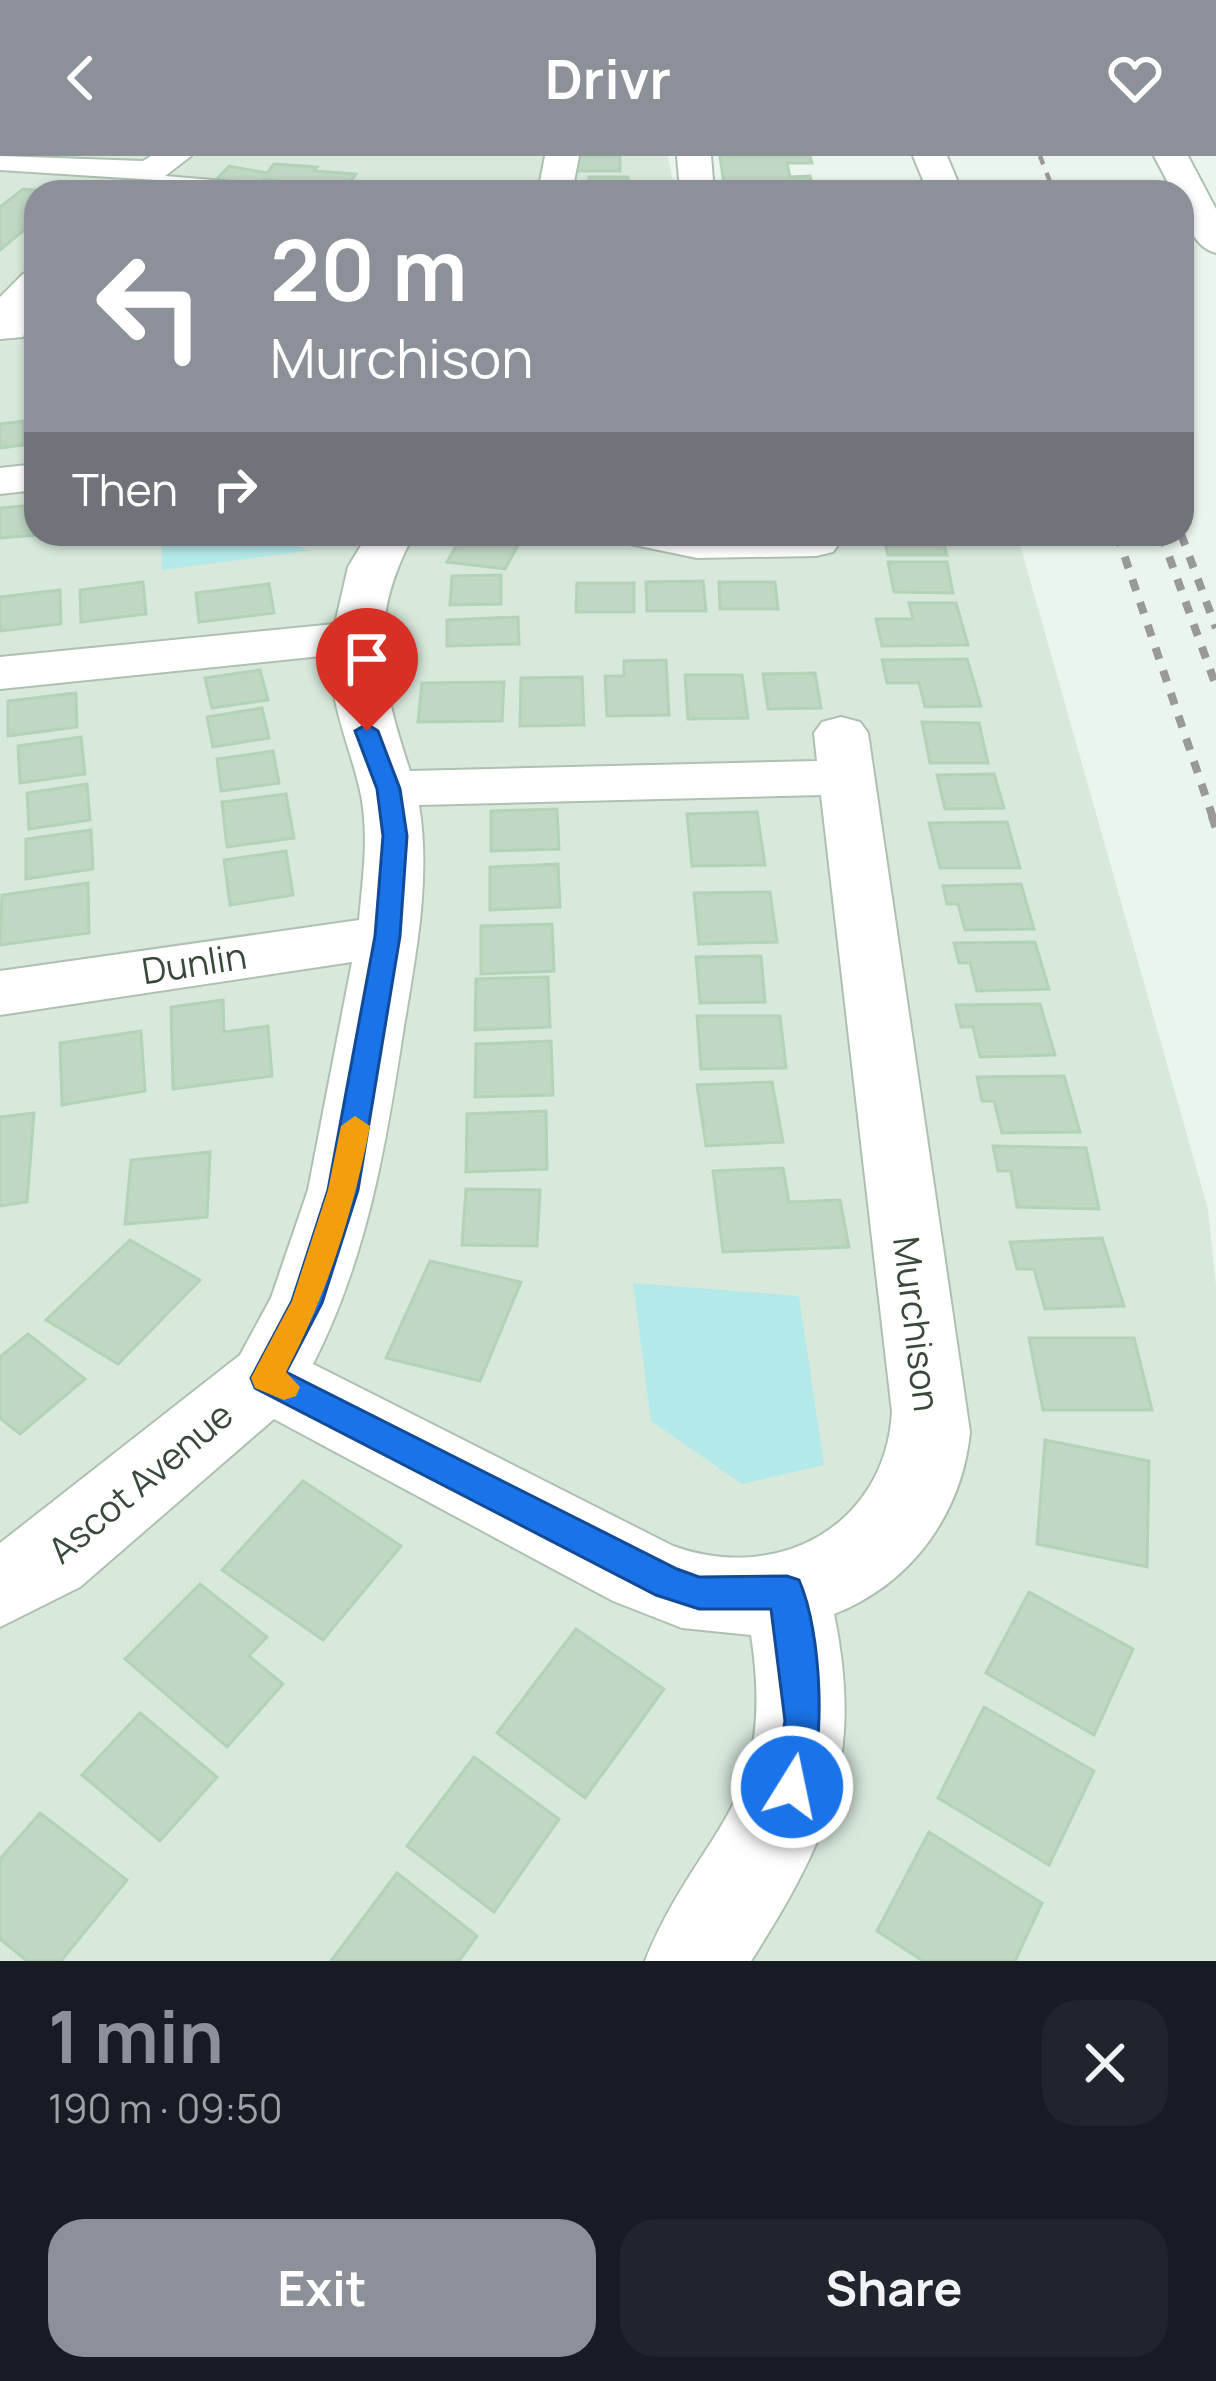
<!DOCTYPE html>
<meta charset="utf-8">
<style>
body{margin:0;font-family:Manrope,sans-serif;background:#20242c;color:#f1f3f6;height:100vh;display:flex;flex-direction:column;font-size:45px;white-space:nowrap}
*{box-sizing:border-box;margin:0}
p{font-size:39px;color:#9ea1a6}
.icon{flex:none;width:66px;height:66px;fill:none;stroke:currentColor;stroke-width:2;stroke-linecap:round;stroke-linejoin:round}
.map{position:relative;height:1805px;overflow:hidden}
.details{display:flex;flex-direction:column;background:#171b24;flex:1}
.details>*{flex:none}
.top-card{position:absolute;left:24px;top:24px;width:1170px;height:366px;border-radius:36px;box-shadow:0 3px 9px #0004;background:#8c9099;color:#fff;overflow:hidden}
.pin{position:absolute;display:grid;place-items:center;width:102px;height:102px;color:#fff;margin:-123px -51px;border-radius:50% 50% 50% 0;rotate:-45deg;box-shadow:0 0 12px #0007}
.pin .icon{rotate:45deg}
.me{position:absolute;width:132px;margin:-66px;rotate:10deg;stroke-linejoin:round;filter:drop-shadow(0 0 9px #0008)}
.turn{display:flex;align-items:center;gap:42px;height:252px;padding:0 48px;font-size:54px}
.turn .icon{width:156px;height:156px;stroke-width:2.5}
.turn b{display:block;font-size:84px;line-height:102px}
.then{display:flex;align-items:center;height:114px;padding:0 48px;background:#0003;gap:24px;font-size:45px}
.round{display:grid;place-items:center;flex:none;width:126px;height:126px;border-radius:36px;background:#20242c}
.head{display:flex;align-items:center;justify-content:space-between;height:204px;padding:0 48px}
h1{font-size:72px;font-weight:700;line-height:90px;color:#8c9099}
.primary-button{display:flex;gap:24px;margin-top:auto;padding:24px 48px}
.primary-button a{flex:1;height:138px;border-radius:36px;background:#8c9099;color:#fff;font-size:48px;font-weight:700;line-height:138px;text-align:center}
.primary-button a+a{background:#20242c;color:#f1f3f6}
header{display:flex;justify-content:space-between;align-items:center;height:156px;padding:0 48px;background:#8c9099;color:#fff;font-size:54px;font-weight:700}
.map>svg:first-child{display:block}
.residential{fill:#d8e9dc}
.green{fill:#b3e9e8}
.building{fill:#c0d7c3;stroke:#b3d2b7;stroke-width:3}
.lines{fill:none;stroke-linecap:round;stroke-linejoin:round}
.minor-casing{stroke:#adc1b0;stroke-width:4}
.minor{fill:#fff;fill-rule:evenodd}
.rail-far2{stroke:#999;stroke-width:4.5;stroke-dasharray:9 9;stroke-linecap:butt}
.rail-far1{stroke:#999;stroke-width:8;stroke-dasharray:12 12;stroke-linecap:butt}
.rail{stroke:#999;stroke-width:9;stroke-dasharray:15 15;stroke-linecap:butt}
.route{fill:#1a73e8;stroke:#114b97;stroke-width:3}
.slow{fill:#f59e0b}
.labels{text-anchor:middle;dominant-baseline:central;stroke-width:10;stroke-linejoin:round;paint-order:stroke}
.street-label{font-size:36px;fill:#38493a;stroke:#fff}
</style>
<header><svg class="icon" aria-label="back" viewBox="0 0 24 24"><path d="M15 5l-7 7 7 7"/></svg>Drivr<svg class="icon" aria-label="heart" viewBox="0 0 24 24"><path d="M12 20l-8-8c-3-5 5-10 8-4 3-6 11-1 8 4z"/></svg></header>
<div class="map">
<svg width="1216" height="1805" viewBox="0 0 1216 1805">
<rect width="100%" height="100%" fill="#eaf5ed"/>
<!-- residential -->
<path class="residential" d="M 0,0 L 668,0 L 675,36 L 36,36 L 36,378 L 1017,378 L 1208,1053 L 1216,1130 L 1216,1805 L 0,1805 Z"/>
<!-- green -->
<g class="green">
<path d="M 167,378 L 268,378 L 309,395 L 162,414 L 162,385 Z"/>
<path d="M 633,1127 L 799,1140 L 824,1309 L 742,1328 L 651,1265 Z"/>
</g>
<!-- building -->
<g class="building">
<path d="M 574,0 L 620,0 L 620,15 L 573,15 Z"/>
<path d="M 720,0 L 810,0 L 812,7 L 787,7 L 790,21 L 810,20 L 814,36 L 725,36 Z"/>
<path d="M 274,8 L 317,11 L 314,15 L 356,18 L 345,33 L 264,23 L 260,28 L 215,25 L 229,10 L 267,17 Z"/>
<path d="M 589,21 L 628,21 L 628,36 L 572,36 L 589,35 Z"/>
<path d="M 23,33 L 57,36 L 36,36 L 36,64 L 0,94 L 0,51 Z"/>
<path d="M 24,265 L 24,289 L 0,292 L 0,268 Z"/>
<path d="M 36,349 L 36,379 L 0,382 L 0,352 Z"/>
<path d="M 463,378 L 491,378 L 522,382 L 505,413 L 447,406 Z"/>
<path d="M 883,378 L 941,378 L 947,399 L 888,399 Z"/>
<path d="M 888,406 L 947,406 L 953,437 L 894,436 Z"/>
<path d="M 501,419 L 501,448 L 450,449 L 452,420 Z"/>
<path d="M 703,425 L 706,455 L 647,455 L 646,426 Z"/>
<path d="M 143,426 L 146,458 L 81,466 L 80,434 Z"/>
<path d="M 719,426 L 775,426 L 778,453 L 720,453 Z"/>
<path d="M 577,427 L 634,427 L 634,456 L 576,456 Z"/>
<path d="M 269,428 L 274,457 L 199,466 L 196,437 Z"/>
<path d="M 60,434 L 61,468 L 0,475 L 0,441 Z"/>
<path d="M 909,447 L 956,447 L 968,489 L 882,490 L 876,463 L 913,463 Z"/>
<path d="M 518,461 L 519,488 L 447,490 L 447,464 Z"/>
<path d="M 967,503 L 981,550 L 925,551 L 919,527 L 887,527 L 882,504 Z"/>
<path d="M 666,504 L 669,559 L 607,560 L 605,520 L 624,520 L 624,505 Z"/>
<path d="M 260,514 L 268,544 L 212,552 L 205,522 Z"/>
<path d="M 815,517 L 821,552 L 768,553 L 763,518 Z"/>
<path d="M 685,519 L 742,519 L 748,562 L 688,563 Z"/>
<path d="M 582,521 L 584,569 L 520,570 L 521,522 Z"/>
<path d="M 504,526 L 502,565 L 418,566 L 422,527 Z"/>
<path d="M 76,537 L 77,571 L 8,580 L 8,545 Z"/>
<path d="M 262,552 L 269,582 L 213,591 L 207,561 Z"/>
<path d="M 922,566 L 979,567 L 988,607 L 930,607 Z"/>
<path d="M 81,581 L 85,618 L 20,627 L 18,590 Z"/>
<path d="M 273,595 L 279,627 L 221,635 L 217,603 Z"/>
<path d="M 994,618 L 1004,652 L 945,653 L 937,619 Z"/>
<path d="M 87,628 L 90,664 L 29,673 L 27,637 Z"/>
<path d="M 286,638 L 294,682 L 227,691 L 222,646 Z"/>
<path d="M 557,653 L 559,693 L 491,695 L 491,655 Z"/>
<path d="M 757,656 L 765,709 L 692,710 L 687,658 Z"/>
<path d="M 1007,666 L 1020,712 L 940,712 L 929,667 Z"/>
<path d="M 91,674 L 93,713 L 26,723 L 26,683 Z"/>
<path d="M 286,695 L 293,739 L 230,749 L 224,704 Z"/>
<path d="M 558,708 L 560,751 L 490,754 L 490,711 Z"/>
<path d="M 88,727 L 89,777 L 0,789 L 2,739 Z"/>
<path d="M 1021,728 L 1034,773 L 965,774 L 958,748 L 947,748 L 943,730 Z"/>
<path d="M 770,736 L 777,786 L 699,788 L 694,737 Z"/>
<path d="M 552,768 L 554,815 L 481,818 L 481,770 Z"/>
<path d="M 1035,786 L 1049,833 L 977,835 L 970,807 L 959,807 L 954,787 Z"/>
<path d="M 761,800 L 765,846 L 700,847 L 696,801 Z"/>
<path d="M 548,821 L 550,871 L 475,874 L 476,823 Z"/>
<path d="M 223,844 L 224,876 L 268,870 L 272,920 L 173,933 L 171,851 Z"/>
<path d="M 1040,848 L 1055,899 L 980,901 L 973,871 L 961,871 L 956,849 Z"/>
<path d="M 697,860 L 780,860 L 786,912 L 701,913 Z"/>
<path d="M 141,875 L 145,935 L 62,949 L 60,887 Z"/>
<path d="M 551,885 L 553,939 L 475,941 L 476,888 Z"/>
<path d="M 1064,920 L 1080,976 L 1002,977 L 994,945 L 982,945 L 977,921 Z"/>
<path d="M 772,926 L 783,986 L 706,990 L 697,929 Z"/>
<path d="M 546,955 L 547,1013 L 466,1016 L 467,958 Z"/>
<path d="M 34,957 L 27,1046 L 0,1050 L 0,961 Z"/>
<path d="M 993,990 L 1086,992 L 1099,1053 L 1017,1051 L 1011,1015 L 998,1015 Z"/>
<path d="M 210,996 L 207,1061 L 125,1068 L 131,1004 Z"/>
<path d="M 783,1012 L 789,1046 L 840,1044 L 849,1091 L 723,1096 L 713,1015 Z"/>
<path d="M 466,1033 L 540,1034 L 537,1090 L 462,1089 Z"/>
<path d="M 1102,1082 L 1124,1150 L 1045,1153 L 1034,1113 L 1017,1113 L 1010,1086 Z"/>
<path d="M 130,1084 L 200,1124 L 118,1208 L 46,1164 Z"/>
<path d="M 430,1105 L 521,1126 L 480,1225 L 386,1202 Z"/>
<path d="M 28,1178 L 85,1223 L 20,1278 L 0,1262 L 0,1201 Z"/>
<path d="M 1029,1182 L 1134,1182 L 1152,1254 L 1043,1254 Z"/>
<path d="M 1045,1284 L 1149,1305 L 1147,1411 L 1037,1388 Z"/>
<path d="M 303,1325 L 401,1390 L 323,1484 L 222,1414 Z"/>
<path d="M 200,1428 L 267,1481 L 249,1500 L 283,1528 L 227,1591 L 125,1503 Z"/>
<path d="M 1029,1436 L 1133,1493 L 1094,1579 L 986,1517 Z"/>
<path d="M 576,1473 L 664,1533 L 585,1642 L 497,1577 Z"/>
<path d="M 984,1551 L 1094,1615 L 1049,1709 L 938,1642 Z"/>
<path d="M 140,1557 L 217,1621 L 160,1685 L 82,1619 Z"/>
<path d="M 474,1601 L 559,1663 L 494,1756 L 407,1690 Z"/>
<path d="M 40,1657 L 127,1724 L 61,1805 L 27,1805 L 0,1783 L 0,1703 Z"/>
<path d="M 929,1676 L 1042,1747 L 1015,1805 L 923,1805 L 877,1775 Z"/>
<path d="M 397,1717 L 477,1780 L 459,1805 L 331,1805 Z"/>
</g>
<g class="lines">
<!-- minor casing -->
<g class="minor-casing">
<g id="minor">
<path d="M 0,0 L 143,5 L 151,0 L 191,0 L 165,20 L 236,26 L 253,36 L 159,36 L 157,24 L 0,14 Z"/>
<path d="M 545,0 L 579,0 L 572,36 L 538,36 Z"/>
<path d="M 677,0 L 711,0 L 714,36 L 680,36 Z"/>
<path d="M 913,0 L 947,0 L 962,36 L 928,36 Z"/>
<path d="M 1154,0 L 1188,0 L 1216,53 L 1216,97 C 1192,91 1182,59 1182,36 L 1173,36 Z"/>
<path d="M 36,115 L 36,148 L 23,181 L 0,183 L 0,141 L 23,118 Z"/>
<path d="M 36,308 L 36,334 L 0,338 L 0,312 Z"/>
<path d="M 368,378 L 414,378 C 366,466 381,526 410,615 L 817,605 L 814,577 L 822,566 L 841,561 L 860,566 L 868,577 L 970,1276 C 962,1358 911,1428 834,1458 C 864,1603 829,1683 751,1805 L 645,1805 C 701,1668 778,1653 751,1479 L 682,1472 L 613,1445 L 274,1263 L 80,1431 L 0,1471 L 0,1387 L 240,1199 L 271,1142 L 308,1034 L 352,806 L 0,859 L 0,815 L 359,764 C 363,719 370,674 359,630 C 348,585 329,545 331,499 L 0,533 L 0,501 L 335,468 L 348,411 ZM 821,639 L 892,1256 C 885,1370 778,1428 673,1390 L 313,1208 C 368,1100 386,989 404,870 C 416,798 431,722 419,649 Z"/>
<path d="M 624,378 L 834,378 L 840,386 L 833,396 L 816,400 L 697,402 L 630,388 Z"/>
</g>
</g>
<!-- minor -->
<use href="#minor" class="minor"/>
<!-- rail-far2 -->
<path class="rail-far2" d="M 1040,0 L 1054,36"/>
<!-- rail-far1 -->
<g class="rail-far1">
<path d="M 1117,378 L 1213,662"/>
<path d="M 1161,378 L 1216,530"/>
<path d="M 1181,378 L 1216,472"/>
</g>
<!-- rail -->
<path class="rail" d="M 1212,659 L 1216,671"/>
</g>
<!-- route -->
<path class="route" d="M 367,568 L 378,575 L 400,633 L 407,680 L 400,780 L 358,1034 L 322,1147 L 286,1216 L 677,1413 L 699,1421 L 787,1420 L 799,1424 C 822,1476 827,1593 805,1645 L 792,1651 L 778,1645 L 773,1631 L 785,1565 L 771,1453 L 699,1453 L 656,1439 L 255,1232 L 251,1222 L 292,1145 L 328,1034 L 375,780 L 383,680 L 377,633 L 355,575 Z"/>
<!-- slow -->
<path class="slow" d="M 355,960 L 370,970 C 353,1058 327,1137 286,1216 L 300,1231 L 296,1240 L 284,1244 L 255,1232 L 251,1222 L 292,1145 L 328,1034 L 341,970 Z"/>
<g class="labels">
<!-- street labels -->
<g class="street-label">
<text transform="translate(194 807) rotate(-9)">Dunlin</text>
<text transform="translate(917 1168) rotate(83)">Murchison</text>
<text transform="translate(140 1326) rotate(-40)">Ascot Avenue</text>
</g>
</g>
</svg>
<div class="pin" style="left:367px;top:575px;background:#d93025"><svg class="icon" aria-label="arrive" viewBox="0 0 24 24"><path d="M6 21V4h12l-3 4 3 4H6"/></svg></div>
<svg class="me" style="left:792px;top:1631px" viewBox="-20 -20 40 40"><circle r="17" fill="#1a73e8" stroke="#fff" stroke-width="3"/><path d="M0-11L8 9 0 5-8 9z" fill="#fff"/></svg>
<div class="top-card">
<div class="turn"><svg class="icon" aria-label="left" viewBox="0 0 24 24"><path d="M17 20v-9H6M10 6l-5 5 5 5"/></svg><div><b>20 m</b>Murchison</div></div>
<div class="then">Then<svg class="icon" aria-label="right" viewBox="0 0 24 24"><path d="M7 20v-9h11M14 6l5 5-5 5"/></svg></div>
</div>
</div>
<section class="details">
<div class="head"><div><h1>1 min</h1><p>190 m · 09:50</p></div><a class="round"><svg class="icon" aria-label="close" viewBox="0 0 24 24"><path d="M6 6l12 12M18 6L6 18"/></svg></a></div>
<div class="primary-button"><a>Exit</a><a>Share</a></div>
</section>
